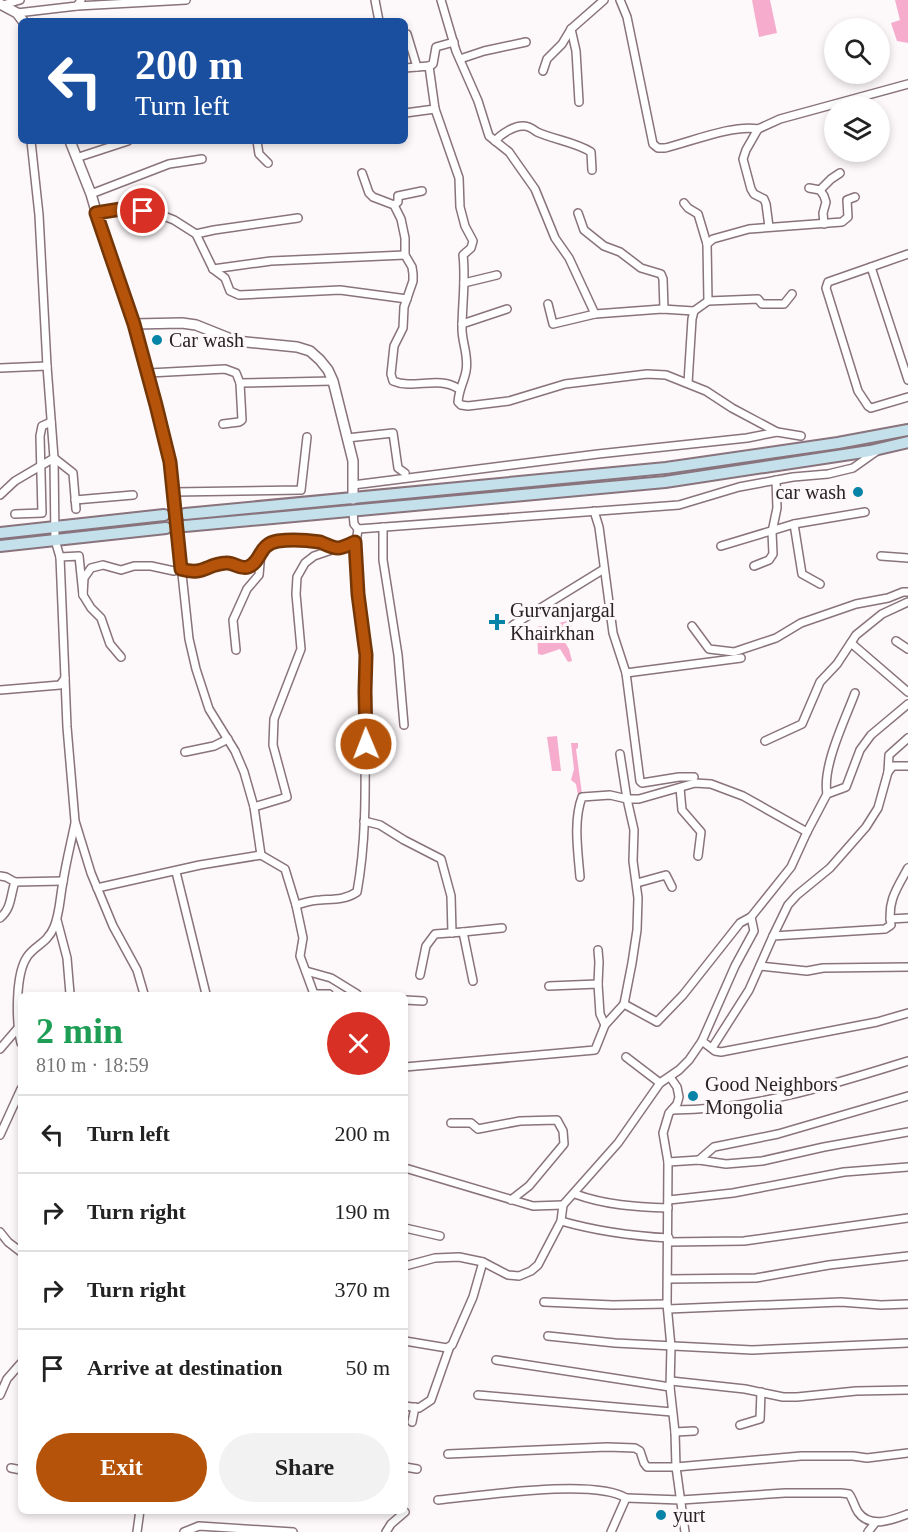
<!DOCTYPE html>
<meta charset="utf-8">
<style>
body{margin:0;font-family:Georgia,serif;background:#f2f2f2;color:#222;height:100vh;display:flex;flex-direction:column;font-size:22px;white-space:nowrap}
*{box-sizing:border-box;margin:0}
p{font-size:20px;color:#767676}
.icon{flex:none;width:33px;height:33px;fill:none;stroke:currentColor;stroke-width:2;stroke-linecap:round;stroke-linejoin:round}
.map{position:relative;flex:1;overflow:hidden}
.details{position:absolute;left:18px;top:992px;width:390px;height:522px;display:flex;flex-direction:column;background:#fff;border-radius:9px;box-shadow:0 3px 9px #0003}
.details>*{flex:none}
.banner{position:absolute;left:18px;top:18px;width:390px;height:126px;border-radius:9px;box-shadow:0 3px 9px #0003;background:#1a4fa0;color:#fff;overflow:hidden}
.fabs{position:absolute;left:824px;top:18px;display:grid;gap:12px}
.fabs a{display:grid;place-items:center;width:66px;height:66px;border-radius:50%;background:#fff;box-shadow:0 3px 9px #0003;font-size:30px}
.pin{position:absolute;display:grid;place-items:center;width:51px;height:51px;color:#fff;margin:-26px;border:3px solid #fff;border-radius:50%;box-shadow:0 2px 6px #0007}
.me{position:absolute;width:66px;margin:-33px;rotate:359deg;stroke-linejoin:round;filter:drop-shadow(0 0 4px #0008)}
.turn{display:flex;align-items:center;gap:21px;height:126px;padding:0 18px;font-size:27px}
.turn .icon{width:78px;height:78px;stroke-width:2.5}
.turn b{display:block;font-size:42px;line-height:51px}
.round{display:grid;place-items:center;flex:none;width:63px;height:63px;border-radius:32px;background:#f2f2f2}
.overview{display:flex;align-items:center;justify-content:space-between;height:102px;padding:0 18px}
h1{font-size:36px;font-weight:700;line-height:45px;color:#1e9e55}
.action{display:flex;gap:12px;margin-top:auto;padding:12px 18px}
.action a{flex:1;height:69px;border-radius:36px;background:#b45309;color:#fff;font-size:24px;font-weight:700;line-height:69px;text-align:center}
.action a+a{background:#f2f2f2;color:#222}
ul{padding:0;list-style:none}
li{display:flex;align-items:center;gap:18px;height:78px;padding:0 18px;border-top:2px solid #e0e0e0}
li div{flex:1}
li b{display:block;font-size:22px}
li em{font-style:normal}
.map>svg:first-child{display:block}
.forest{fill:#f6adcd}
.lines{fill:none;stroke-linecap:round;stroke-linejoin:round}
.minor-casing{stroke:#89737c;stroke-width:10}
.tertiary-casing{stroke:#89737c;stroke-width:12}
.secondary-casing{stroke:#89737c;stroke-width:14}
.minor{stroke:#fff;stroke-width:7}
.tertiary{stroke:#fff;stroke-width:9}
.secondary{stroke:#c4e0eb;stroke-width:10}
.route-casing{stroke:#753606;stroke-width:15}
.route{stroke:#b45309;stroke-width:10}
.poi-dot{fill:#0584a8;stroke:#fdf8fa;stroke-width:2}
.labels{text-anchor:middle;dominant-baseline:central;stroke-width:6;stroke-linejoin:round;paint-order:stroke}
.poi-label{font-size:20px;fill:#2b2226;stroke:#fdf8fa;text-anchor:start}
</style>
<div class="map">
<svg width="908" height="1532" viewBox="0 0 908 1532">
<rect width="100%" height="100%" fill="#fdf8fa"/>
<!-- forest -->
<g class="forest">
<path d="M 752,0 L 770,0 L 777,33 L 759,37 Z"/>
<path d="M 895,0 L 908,0 L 908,43 L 897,41 L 891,23 L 900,20 Z"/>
<path d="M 567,621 L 572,625 L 571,638 L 564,641 L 569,649 L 572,661 L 568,662 L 560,649 L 542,655 L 538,654 L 537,627 L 541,626 L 543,627 L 543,640 L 546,643 L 558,638 L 559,623 Z"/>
<path d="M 557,736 L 561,771 L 552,771 L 547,737 Z"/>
<path d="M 571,743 L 578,743 L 578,748 L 576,749 L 582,794 L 578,795 L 576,784 L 571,780 L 574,769 Z"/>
</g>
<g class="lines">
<!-- minor casing -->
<g class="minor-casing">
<g id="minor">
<path d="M 375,0 L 379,21"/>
<path d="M 441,0 L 456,51 L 478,101 L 489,136 L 509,152 L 535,189 L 555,238 L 569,258 L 595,314 L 662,309 L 694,311"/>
<path d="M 620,0 L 627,17 L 653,144 L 658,148 L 665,148 C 690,142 734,124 758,129"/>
<path d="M 3,5 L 20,0"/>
<path d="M 77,6 L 186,0"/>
<path d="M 17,13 L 77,6 L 81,0"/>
<path d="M 571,29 L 576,51 L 579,102"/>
<path d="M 407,34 L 417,67"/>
<path d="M 460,59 L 484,51 L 526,42"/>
<path d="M 429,66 L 433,64 L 436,47 L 454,42"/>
<path d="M 405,68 L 429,66 L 435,109 L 459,178 L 460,207 L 465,226 L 473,241 L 471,248 L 463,255 C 466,280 462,304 462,329 C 462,343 469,356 466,371 C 464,382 459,389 458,402 L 461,405 L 468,406 L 509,401 L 565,384 L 647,374 L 666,375 L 706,391 L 732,408 L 777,432 L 801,436"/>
<path d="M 543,71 L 547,59 L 562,44 L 571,29 L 604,0"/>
<path d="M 405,113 L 435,109"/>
<path d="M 31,141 L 39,215 L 47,366 L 54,458 L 55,540 L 60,557 L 67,727 L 75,821 L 91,873 L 113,926 L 137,970 L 144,994"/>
<path d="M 257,141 L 259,154 L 268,163"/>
<path d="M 495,141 C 501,134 515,125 524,126 C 529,126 533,129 537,132 C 555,140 575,142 591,152 L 592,170"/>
<path d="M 76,158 L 128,141"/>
<path d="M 362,173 L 369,193 L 373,197 L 394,205 L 401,219 L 405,238 L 405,255 L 412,267 L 413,274 L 413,281 L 404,307 L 403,328 L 394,346 L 391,374 L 393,381 C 414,390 439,375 459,389"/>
<path d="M 809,188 L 820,190 L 824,196 L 826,202 L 823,213 L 824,224"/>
<path d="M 820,190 L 831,179 L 840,173"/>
<path d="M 91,194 L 169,164 L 202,159"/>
<path d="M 684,203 L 688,208 L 698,214 L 707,244 L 708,301 L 694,311 L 692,319 L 688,383"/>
<path d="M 394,205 L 398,202 L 398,196 L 422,191"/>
<path d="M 96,213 L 132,209 L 156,213 L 174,220 L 196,234 L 213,269 L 225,278 L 230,291 L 239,295 L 340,290 L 407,299"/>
<path d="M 578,213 L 584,230 L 604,246 L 620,252 L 641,268 L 661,274 L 663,279 L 664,309"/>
<path d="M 769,227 L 766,204 L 764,199 L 754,194 L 751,189 L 743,159 L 746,150 L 758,129 L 780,119 L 908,84"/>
<path d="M 196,234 L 214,230 L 298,218"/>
<path d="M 707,244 L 713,239 L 749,229 L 842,222 L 848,217 L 847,200 L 855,197"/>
<path d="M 871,267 L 908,254"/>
<path d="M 213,269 L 271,261 L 405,255"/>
<path d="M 464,283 L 497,275"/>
<path d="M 708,301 L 758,299 L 762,304 L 784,304 L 792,294"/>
<path d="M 548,304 L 553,324 L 595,314"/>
<path d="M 134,324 L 149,373 L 170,462 L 189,639 L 196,669 L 209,709 L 235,751 L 244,772 L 254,807 L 261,855"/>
<path d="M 462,324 L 507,309"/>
<path d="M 0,368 L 47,366"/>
<path d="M 149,373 L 225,369 L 236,373 L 240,383 L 333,381"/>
<path d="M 908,380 L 871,267 L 828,282 L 826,288 L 858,391 L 868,406 L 871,408 L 908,397"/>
<path d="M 223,424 L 239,422 L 242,420 L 240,383"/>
<path d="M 347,438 L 393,433 L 398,468 L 405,473"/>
<path d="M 353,485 L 598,454 L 747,438 L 777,432"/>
<path d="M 174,492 L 301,490 L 307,437"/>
<path d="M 0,495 L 15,481 L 54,458 L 73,473 L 76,509"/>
<path d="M 75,500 L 133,495"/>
<path d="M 594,511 L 599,527 L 613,633 L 626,673 L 640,781 L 642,783 L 679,777 L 694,777"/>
<path d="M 353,512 L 354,524 L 358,529 L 679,505 L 739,487 L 793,477 L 828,474 L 853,468 L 877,451"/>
<path d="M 15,514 L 42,513 L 40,436 L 42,426 L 51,422"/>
<path d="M 794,524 L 865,512"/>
<path d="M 383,527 L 383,560 L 398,655 L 404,725"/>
<path d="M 721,546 L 794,524 L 802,574 L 820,584"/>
<path d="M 881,556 L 908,558"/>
<path d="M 60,557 L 79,556 L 83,595 L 91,608 L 101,618 L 110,644 L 121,657"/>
<path d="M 754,566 L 769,560 L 773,554 L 772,532 L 777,508 L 776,480"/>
<path d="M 83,595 L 84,578 L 91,568 L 103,565 L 121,570 L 134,566 L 151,566 L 174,571 L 181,569 L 194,573 L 225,563 L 241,568 L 248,567 L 254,563 L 261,551"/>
<path d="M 513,625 L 604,569"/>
<path d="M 692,626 L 709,649 L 734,652 L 776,638 L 801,623 L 856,604 L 888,598 L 903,592 L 908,592"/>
<path d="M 896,641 L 908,649"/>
<path d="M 851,643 L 908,692"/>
<path d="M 236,650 L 233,620 L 247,589 L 259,575 L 261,551 C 281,531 314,540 338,548"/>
<path d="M 626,673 L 741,658"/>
<path d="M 0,690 L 60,685 L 65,678"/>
<path d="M 908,704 L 871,735 L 860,750 L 846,787 L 827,794 L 807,832 L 791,867 L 751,917 L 754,931 L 735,966 L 702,1041 L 715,1051 L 721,1052 L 877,1022 L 908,1013"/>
<path d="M 765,741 L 802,724 L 820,682 L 837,664 L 856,635 L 882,614 L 908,602"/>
<path d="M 185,752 L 214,746 L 228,739"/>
<path d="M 620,754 L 627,799 L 639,799 L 695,783 L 711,784 L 743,796 L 807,832"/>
<path d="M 888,772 L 889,755 L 908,738"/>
<path d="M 680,788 L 682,810 L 701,832 L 698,856"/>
<path d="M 827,794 C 822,766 845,720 855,693"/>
<path d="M 254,807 L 287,797 L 273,745 L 274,719 L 301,649 L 296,594 L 297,577 L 305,563 L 314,556 L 355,542"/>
<path d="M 364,821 L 380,825 L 404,840 L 441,859 L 451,896 L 452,933"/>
<path d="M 176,872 L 206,994"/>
<path d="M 0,876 L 6,877 L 15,882"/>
<path d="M 637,883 L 666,875 L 672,887"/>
<path d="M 97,888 L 200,865 L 261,855 L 285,869 L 296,905 L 303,938 L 300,956 L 314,994"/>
<path d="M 296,905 C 304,903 312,900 320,900 C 333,899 345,900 357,892 C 369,827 364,758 365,692 C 365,680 367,668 366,655 C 365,613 350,571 358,529"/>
<path d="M 0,918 C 12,908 10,896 15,882 L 63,881"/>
<path d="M 890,919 L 908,918"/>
<path d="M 57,920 L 67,958 L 70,994"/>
<path d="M 463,932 L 502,928"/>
<path d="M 773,936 L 788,905 L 797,895 L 830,868 L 866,827 L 878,808 L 888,772 L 893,766 L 908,766"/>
<path d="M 760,966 L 807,971 L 823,968 L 908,967"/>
<path d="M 306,971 L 331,978 L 357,994"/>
<path d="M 420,975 L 426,946 L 435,934 L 463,932 L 473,981"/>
<path d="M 598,984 L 599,962 L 598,950"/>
<path d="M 549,986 L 598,984 L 600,1014 L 605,1025"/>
<path d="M 314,994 L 329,994"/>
<path d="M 405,1000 L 423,1001"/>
<path d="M 624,1004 L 657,1022 L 683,995 L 740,923 L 751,917"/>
<path d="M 21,1043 C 16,1022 15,975 27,957 C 35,945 47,944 54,927 C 60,913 60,896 63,882 C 66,862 71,843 75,823"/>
<path d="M 712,1048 L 749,990 L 773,936 L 885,929 L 891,925 C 887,901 897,888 908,868"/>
<path d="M 0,1049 L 18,1028"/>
<path d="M 626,1057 L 660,1083"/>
<path d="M 405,1067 L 595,1050 L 605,1025 L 624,1004 L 632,963 L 637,930 L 638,898 L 633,861 L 634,830 L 627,799 L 610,795 L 582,797 C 573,821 578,852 580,877"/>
<path d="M 670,1077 L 677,1087 L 679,1097 L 677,1104 L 669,1113 L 663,1133 L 668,1162 L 667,1304 L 671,1347 L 670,1387 L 675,1432 L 676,1467 L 685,1532"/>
<path d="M 672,1110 C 754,1110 831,1085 908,1061"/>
<path d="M 451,1123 L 471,1123 L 478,1129 L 520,1121 L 557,1120 L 563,1131 L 564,1144 L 529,1186 L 511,1200"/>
<path d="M 0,1135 L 21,1089"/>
<path d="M 699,1160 L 714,1147 L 778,1134 L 908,1096"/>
<path d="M 668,1162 L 699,1160 L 726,1164 L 762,1161 L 824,1147 L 908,1132"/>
<path d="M 405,1168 L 533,1206 L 563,1205"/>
<path d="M 575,1194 C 605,1205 636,1207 668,1208"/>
<path d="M 669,1200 L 733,1193 L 844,1172 L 908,1167"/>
<path d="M 561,1221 C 596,1231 632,1236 669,1238"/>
<path d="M 405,1228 L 440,1236"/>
<path d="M 0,1232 L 8,1242 L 21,1252"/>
<path d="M 668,1242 L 744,1241 L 908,1218"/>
<path d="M 405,1266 L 435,1258 L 459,1257 L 483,1262 L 508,1275 L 519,1276 L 531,1271 L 538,1265 L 561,1221 L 563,1205 L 618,1143 L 660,1083 L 679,1070 L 689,1060 L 702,1041"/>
<path d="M 668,1279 L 756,1278 L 829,1265 L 908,1256"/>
<path d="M 544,1302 L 613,1305 L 667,1304"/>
<path d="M 668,1309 L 841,1302 L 881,1305 L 908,1304"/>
<path d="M 548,1336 L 615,1343 L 752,1350 L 908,1343"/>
<path d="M 405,1341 L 447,1348 L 452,1345 L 473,1297 L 483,1262"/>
<path d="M 496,1360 L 670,1387"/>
<path d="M 671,1381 L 745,1389 L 783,1397 L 797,1397 L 856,1391 L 908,1390"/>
<path d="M 0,1395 L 7,1379 L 21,1363"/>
<path d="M 478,1395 L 672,1412"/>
<path d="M 405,1406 L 419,1408 L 431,1400 L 450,1346"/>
<path d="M 412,1422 L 415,1407"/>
<path d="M 740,1425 L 760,1419 L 761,1392"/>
<path d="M 675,1432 L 694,1431"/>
<path d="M 448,1454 L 607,1447 L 635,1448 L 640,1451 L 644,1463 L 647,1467 L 676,1467 L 801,1456 L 853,1456 L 867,1458 L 908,1453"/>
<path d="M 405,1467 L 417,1469"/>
<path d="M 11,1468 L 21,1470"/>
<path d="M 626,1498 L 681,1500 L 785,1493 L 841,1493 L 849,1494 C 853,1499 854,1506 858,1512 C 870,1529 892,1520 908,1514"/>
<path d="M 438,1500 C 480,1496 594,1478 626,1498 L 611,1532"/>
<path d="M 137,1532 L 140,1510"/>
<path d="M 184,1532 L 199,1526 L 293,1532"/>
<path d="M 386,1532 L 391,1524 L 405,1512"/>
<path d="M 868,1532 L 875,1523"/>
</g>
</g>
<!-- tertiary casing -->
<g class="tertiary-casing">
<g id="tertiary">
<path d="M 0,4 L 17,13 L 23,21"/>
<path d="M 70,141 L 91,194 L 107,249 L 134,324 L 182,323 L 196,325 L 236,341 L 297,347 L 310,351 L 320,360 L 328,370 L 333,381 L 353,461 L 353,499"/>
</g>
</g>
<!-- secondary casing -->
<g class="secondary-casing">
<g id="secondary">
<path d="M 185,514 L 666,468 L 838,443 L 908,430"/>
<path d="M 185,526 L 665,482 L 870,451 L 908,442"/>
<path d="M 0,533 L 164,515"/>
<path d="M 0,546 L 166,528"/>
</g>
</g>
<!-- minor -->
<use href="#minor" class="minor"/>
<!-- tertiary -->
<use href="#tertiary" class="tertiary"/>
<!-- secondary -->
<use href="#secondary" class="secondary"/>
</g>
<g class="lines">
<!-- route casing -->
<g class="route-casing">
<path id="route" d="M 143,211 L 121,209 L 96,213 L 134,324 L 156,405 L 170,462 L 181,569 C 204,576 206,564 226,563 C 234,562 240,570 248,567 C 262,562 258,544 278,541 C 292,539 306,540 320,542 C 325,544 332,548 338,548 C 343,548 350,544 355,542 L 358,594 L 366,655 L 365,691 L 366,744"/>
</g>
<!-- route -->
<use href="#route" class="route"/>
</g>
<!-- markers -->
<g class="poi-dot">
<circle cx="157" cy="340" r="6"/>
<circle cx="858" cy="492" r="6"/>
<path d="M494 613h6v6h6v6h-6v6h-6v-6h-6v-6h6z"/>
<circle cx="693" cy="1096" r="6"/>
<circle cx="661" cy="1515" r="6"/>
</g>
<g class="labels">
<!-- poi labels -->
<g class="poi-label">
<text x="169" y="340">Car wash</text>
<text x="846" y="492" text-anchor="end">car wash</text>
<text x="510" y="610">Gurvanjargal<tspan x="510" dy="23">Khairkhan</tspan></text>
<text x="705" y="1084">Good Neighbors<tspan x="705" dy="23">Mongolia</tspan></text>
<text x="673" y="1515">yurt</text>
</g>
</g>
</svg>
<div class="fabs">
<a><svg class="icon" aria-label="search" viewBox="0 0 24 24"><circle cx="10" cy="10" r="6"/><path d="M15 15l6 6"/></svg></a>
<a><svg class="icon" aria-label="layers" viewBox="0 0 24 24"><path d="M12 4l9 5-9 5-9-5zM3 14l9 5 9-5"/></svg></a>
</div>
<div class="pin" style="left:143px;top:211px;background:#d93025"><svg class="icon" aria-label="arrive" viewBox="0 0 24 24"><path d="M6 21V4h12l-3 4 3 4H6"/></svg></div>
<svg class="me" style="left:366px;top:744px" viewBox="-20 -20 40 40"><circle r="17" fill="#b45309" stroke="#fff" stroke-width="3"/><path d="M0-11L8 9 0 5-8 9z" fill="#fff"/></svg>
<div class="banner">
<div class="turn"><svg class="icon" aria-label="left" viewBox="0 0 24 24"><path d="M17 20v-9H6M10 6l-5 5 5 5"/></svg><div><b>200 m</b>Turn left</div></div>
</div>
<section class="details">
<div class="overview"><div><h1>2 min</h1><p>810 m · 18:59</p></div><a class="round" style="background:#d93025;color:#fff"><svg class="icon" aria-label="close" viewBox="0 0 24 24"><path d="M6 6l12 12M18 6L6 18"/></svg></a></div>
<ul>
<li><svg class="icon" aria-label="left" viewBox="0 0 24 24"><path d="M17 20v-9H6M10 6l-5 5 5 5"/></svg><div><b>Turn left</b></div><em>200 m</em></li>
<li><svg class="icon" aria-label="right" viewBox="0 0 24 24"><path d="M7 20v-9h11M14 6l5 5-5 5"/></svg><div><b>Turn right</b></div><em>190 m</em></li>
<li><svg class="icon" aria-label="right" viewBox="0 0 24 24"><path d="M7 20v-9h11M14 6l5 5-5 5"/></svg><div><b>Turn right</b></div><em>370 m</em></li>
<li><svg class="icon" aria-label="arrive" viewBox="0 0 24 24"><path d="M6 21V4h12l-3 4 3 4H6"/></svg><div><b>Arrive at destination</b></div><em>50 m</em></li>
</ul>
<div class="action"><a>Exit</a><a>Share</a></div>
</section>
</div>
